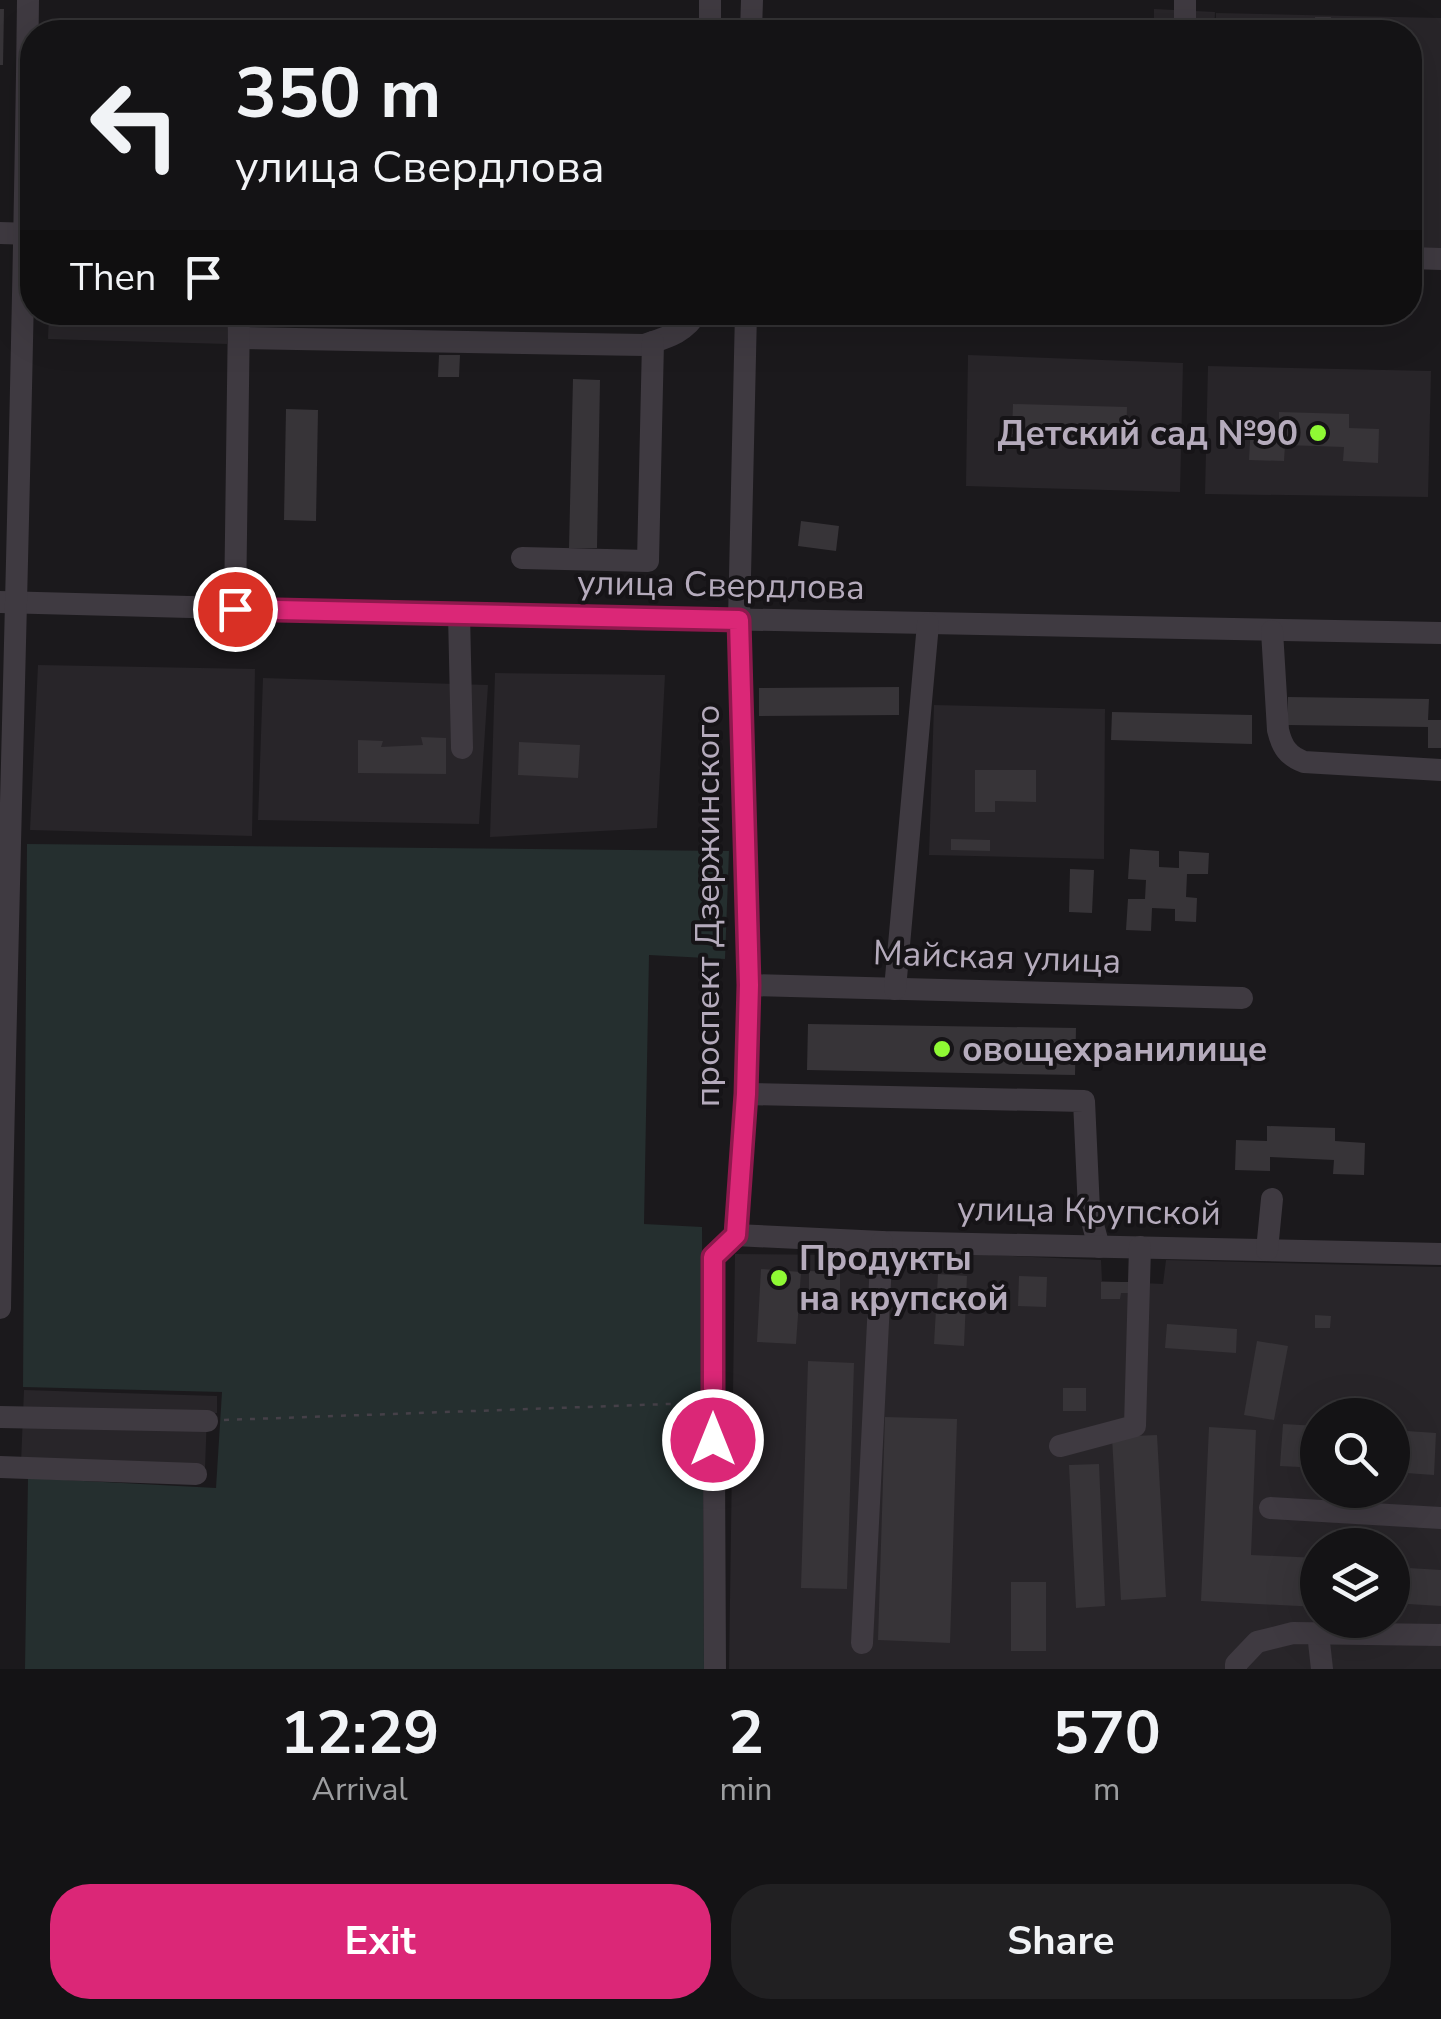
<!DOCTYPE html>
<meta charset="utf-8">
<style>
body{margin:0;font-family:"Nunito Sans",sans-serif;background:#212022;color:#f1f3f6;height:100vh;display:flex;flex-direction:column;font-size:38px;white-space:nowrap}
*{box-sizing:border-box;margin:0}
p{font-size:32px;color:#9d9ea0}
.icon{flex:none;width:55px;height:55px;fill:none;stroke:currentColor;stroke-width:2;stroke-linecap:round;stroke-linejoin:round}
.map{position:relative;height:1669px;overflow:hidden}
.panel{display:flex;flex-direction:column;background:#141315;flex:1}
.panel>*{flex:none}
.banner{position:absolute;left:20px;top:20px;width:1402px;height:305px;border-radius:40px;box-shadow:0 10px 40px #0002,0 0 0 2px #333234;background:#141315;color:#f1f3f6;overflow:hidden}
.buttons{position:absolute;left:1300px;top:1398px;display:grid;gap:20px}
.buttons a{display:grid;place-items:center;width:110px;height:110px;border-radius:50%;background:#141315;box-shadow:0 10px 40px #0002,0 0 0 2px #333234;font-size:50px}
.pin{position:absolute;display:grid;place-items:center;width:85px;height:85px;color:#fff;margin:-42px;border:5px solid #fff;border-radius:50%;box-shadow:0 2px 10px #0007}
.me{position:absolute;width:110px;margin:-55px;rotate:0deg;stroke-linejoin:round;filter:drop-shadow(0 0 8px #0008)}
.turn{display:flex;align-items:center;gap:35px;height:210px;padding:0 50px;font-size:45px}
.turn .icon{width:130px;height:130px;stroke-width:2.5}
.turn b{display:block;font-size:70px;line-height:85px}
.then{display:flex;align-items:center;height:95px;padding:0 50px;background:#0003;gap:20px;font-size:38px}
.eta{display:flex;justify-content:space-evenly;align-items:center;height:170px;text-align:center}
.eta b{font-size:60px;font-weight:700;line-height:70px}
.primary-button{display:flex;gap:20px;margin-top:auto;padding:20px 50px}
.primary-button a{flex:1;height:115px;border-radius:40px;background:#db2777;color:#fff;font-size:40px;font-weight:700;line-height:115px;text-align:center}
.primary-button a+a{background:#212022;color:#f1f3f6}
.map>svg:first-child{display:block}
.built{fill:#282529;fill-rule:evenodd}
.green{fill:#252f2f}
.building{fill:#373438}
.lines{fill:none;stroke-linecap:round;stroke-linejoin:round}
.path{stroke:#454048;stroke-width:2.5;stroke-dasharray:5 8;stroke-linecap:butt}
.minor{stroke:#3f3a41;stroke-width:22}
.route-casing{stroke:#8e194d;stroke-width:25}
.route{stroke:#db2777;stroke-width:18}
.poi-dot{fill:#8ff934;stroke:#161417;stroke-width:4}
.labels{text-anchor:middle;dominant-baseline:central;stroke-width:8;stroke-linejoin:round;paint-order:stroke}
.poi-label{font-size:35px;font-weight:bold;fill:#b5abbc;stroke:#161417;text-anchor:start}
.street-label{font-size:35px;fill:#b5abbc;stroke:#161417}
</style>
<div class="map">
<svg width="1441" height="1669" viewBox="0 0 1441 1669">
<rect width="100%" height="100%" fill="#1b191c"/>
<!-- built -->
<g class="built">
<path d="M 1154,9 L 1215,12 L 1214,32 L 1154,32 Z"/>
<path d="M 1216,13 L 1441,18 L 1441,253 L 1410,253 L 1410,32 L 1216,32 Z"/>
<path d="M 49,313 L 229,313 L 227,344 L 48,339 Z"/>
<path d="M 968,355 L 1183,363 L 1180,492 L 966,486 Z"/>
<path d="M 1208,366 L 1431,371 L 1428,497 L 1205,494 Z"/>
<path d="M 38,665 L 255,669 L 252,836 L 30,830 Z"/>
<path d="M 495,673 L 665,675 L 657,828 L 490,837 Z"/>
<path d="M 263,678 L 488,685 L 479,824 L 258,820 Z"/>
<path d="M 934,705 L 1105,709 L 1104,859 L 929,855 Z"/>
<path d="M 899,1251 L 1101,1260 L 1102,1281 L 1163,1284 L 1166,1260 L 1441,1267 L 1441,1669 L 729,1669 L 735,1254 L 845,1255 L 860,1275 L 884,1274 L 888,1260 ZM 1318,1415 L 1392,1415 L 1392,1490 L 1318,1490 ZM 1318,1545 L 1392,1545 L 1392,1620 L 1318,1620 Z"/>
<path d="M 24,1390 L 217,1396 L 217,1413 L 207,1414 L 205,1469 L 21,1463 Z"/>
</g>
<!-- green -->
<path class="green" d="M 27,844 L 729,851 L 725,959 L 649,955 L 644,1224 L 702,1227 L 704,1669 L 25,1669 L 28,1478 L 216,1488 L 222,1392 L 23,1387 Z"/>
<!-- building -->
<g class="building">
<path d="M 0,9 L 4,9 L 3,65 L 0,65 Z"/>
<path d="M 1315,17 L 1331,17 L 1331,32 L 1314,32 Z"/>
<path d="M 426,21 L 579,25 L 578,32 L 426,32 Z"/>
<path d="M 774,312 L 856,312 L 856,323 L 774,321 Z"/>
<path d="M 439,355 L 460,355 L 459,377 L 438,377 Z"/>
<path d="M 573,379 L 600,380 L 597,548 L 569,548 Z"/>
<path d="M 1013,404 L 1127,407 L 1126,437 L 1084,436 L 1084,443 L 1052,442 L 1052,435 L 1012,434 Z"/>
<path d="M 286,409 L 318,410 L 316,521 L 284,520 Z"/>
<path d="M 1279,412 L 1349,414 L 1349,428 L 1379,429 L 1378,463 L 1343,461 L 1344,447 L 1285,445 L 1284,461 L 1249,460 L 1251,424 L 1279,426 Z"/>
<path d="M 801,521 L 839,526 L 836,551 L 798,546 Z"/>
<path d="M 899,687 L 899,715 L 759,716 L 759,688 Z"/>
<path d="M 1288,697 L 1429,699 L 1428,720 L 1441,720 L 1441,748 L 1428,748 L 1428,727 L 1288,725 Z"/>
<path d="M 1112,712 L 1252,715 L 1252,744 L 1111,740 Z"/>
<path d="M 421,737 L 446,738 L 446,774 L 358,773 L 358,740 L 383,741 L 381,747 L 423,745 Z"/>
<path d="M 519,742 L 580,745 L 578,778 L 518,775 Z"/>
<path d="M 975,770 L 1036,770 L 1036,802 L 995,801 L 995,812 L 975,812 Z"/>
<path d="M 951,839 L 990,840 L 990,851 L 951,850 Z"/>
<path d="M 1130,849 L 1159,851 L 1159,867 L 1179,868 L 1179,851 L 1209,853 L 1208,874 L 1187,874 L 1186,897 L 1197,898 L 1196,922 L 1175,921 L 1175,909 L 1152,908 L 1151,931 L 1126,930 L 1128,899 L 1145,899 L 1146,880 L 1128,879 Z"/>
<path d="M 1070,869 L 1094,870 L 1092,913 L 1069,912 Z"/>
<path d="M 808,1024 L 1076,1028 L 1075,1075 L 807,1070 Z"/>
<path d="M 1267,1126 L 1335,1128 L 1335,1141 L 1365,1143 L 1364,1175 L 1333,1174 L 1334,1160 L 1270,1157 L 1270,1171 L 1235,1170 L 1236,1140 L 1267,1141 Z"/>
<path d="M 761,1269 L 801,1272 L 796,1344 L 757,1342 Z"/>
<path d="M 809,1271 L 840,1272 L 840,1295 L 809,1294 Z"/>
<path d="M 938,1274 L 967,1276 L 964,1346 L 934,1344 Z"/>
<path d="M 1019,1276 L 1047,1277 L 1046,1307 L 1018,1306 Z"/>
<path d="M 1101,1282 L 1129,1282 L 1129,1293 L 1121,1293 L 1120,1299 L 1101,1299 Z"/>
<path d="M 1315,1315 L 1331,1316 L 1330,1328 L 1315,1328 Z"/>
<path d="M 1167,1324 L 1237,1329 L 1236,1353 L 1165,1348 Z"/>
<path d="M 1257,1341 L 1288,1346 L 1274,1420 L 1244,1415 Z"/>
<path d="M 808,1361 L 854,1363 L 847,1589 L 801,1588 Z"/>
<rect x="1063" y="1388" width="23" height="23"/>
<path d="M 885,1417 L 957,1419 L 950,1643 L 878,1640 Z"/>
<path d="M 1283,1424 L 1318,1426 L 1318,1468 L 1280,1466 Z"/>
<path d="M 1209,1427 L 1256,1430 L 1251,1555 L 1318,1558 L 1318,1607 L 1201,1601 Z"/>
<path d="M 1392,1430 L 1436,1433 L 1434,1475 L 1392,1472 Z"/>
<path d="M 1157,1435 L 1166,1597 L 1121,1600 L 1112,1437 Z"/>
<path d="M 1099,1464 L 1105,1606 L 1076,1608 L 1069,1465 Z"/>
<path d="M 1392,1567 L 1441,1570 L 1441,1606 L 1392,1603 Z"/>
<rect x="1011" y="1582" width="35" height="69"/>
</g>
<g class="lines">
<!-- path -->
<path class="path" d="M 224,1420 L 696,1403"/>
<!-- minor -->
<g class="minor">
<path d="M 710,32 L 710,0"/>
<path d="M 751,32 L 752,0"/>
<path d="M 1185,32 L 1185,0"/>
<path d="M 0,233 L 32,234"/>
<path d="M 1410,258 L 1441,259"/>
<path d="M 239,338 L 644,345 C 665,338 686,333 697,312"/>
<path d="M 522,558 L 648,561 L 653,342"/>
<path d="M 0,602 L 459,614 L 1441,633"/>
<path d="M 235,609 L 239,312"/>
<path d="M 459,614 L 462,748"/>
<path d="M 1272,631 L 1278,730 C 1282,747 1288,756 1304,762 L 1441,770"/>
<path d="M 749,985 L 1242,998"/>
<path d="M 895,989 L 928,624"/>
<path d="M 746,1094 L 1084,1101 L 1089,1210 L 1099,1247"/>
<path d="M 735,1235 L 882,1242 L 1441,1254"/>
<path d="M 1267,1250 L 1272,1199"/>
<path d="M 0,1308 C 7,872 23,436 28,0"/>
<path d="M 0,1417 L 207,1421"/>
<path d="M 1060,1446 L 1135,1426 L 1140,1247"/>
<path d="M 0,1467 L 196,1474"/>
<path d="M 1270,1508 L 1441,1518"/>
<path d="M 1318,1633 L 1322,1669"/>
<path d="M 862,1643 L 882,1242"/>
<path d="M 715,1669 L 713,1257 L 735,1235 L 746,1094 L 749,985 L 739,620 L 746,312"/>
<path d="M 1236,1669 L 1236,1664 L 1257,1642 L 1293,1633 L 1441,1635"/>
</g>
</g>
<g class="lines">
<!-- route casing -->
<g class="route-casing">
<path id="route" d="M 235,609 L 739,620 L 749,985 L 746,1094 L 736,1235 L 713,1257 L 713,1440"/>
</g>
<!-- route -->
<use href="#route" class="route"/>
</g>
<!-- markers -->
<g class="poi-dot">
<circle cx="1318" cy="433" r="10"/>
<circle cx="942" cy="1049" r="10"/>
<circle cx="779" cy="1278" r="10"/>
</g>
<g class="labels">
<!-- poi labels -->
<g class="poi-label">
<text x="1298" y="433" text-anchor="end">Детский сад №90</text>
<text x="962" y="1049">овощехранилище</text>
<text x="799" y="1258">Продукты<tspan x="799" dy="40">на крупской</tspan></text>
</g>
<!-- street labels -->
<g class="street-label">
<text transform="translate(721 585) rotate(1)">улица Свердлова</text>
<text transform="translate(707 906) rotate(-90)">проспект Дзержинского</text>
<text transform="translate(997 957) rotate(2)">Майская улица</text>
<text transform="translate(1089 1211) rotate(1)">улица Крупской</text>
</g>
</g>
</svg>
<div class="buttons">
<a><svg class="icon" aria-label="search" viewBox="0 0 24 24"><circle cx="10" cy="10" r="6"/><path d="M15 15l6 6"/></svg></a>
<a><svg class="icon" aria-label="layers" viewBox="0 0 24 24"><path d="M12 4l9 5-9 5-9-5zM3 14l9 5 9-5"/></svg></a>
</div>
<div class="pin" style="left:235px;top:609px;background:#d93025"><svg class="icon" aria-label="arrive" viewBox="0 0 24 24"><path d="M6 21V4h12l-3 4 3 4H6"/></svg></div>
<svg class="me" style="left:713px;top:1440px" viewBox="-20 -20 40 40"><circle r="17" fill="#db2777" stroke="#fff" stroke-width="3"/><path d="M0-11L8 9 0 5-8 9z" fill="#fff"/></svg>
<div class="banner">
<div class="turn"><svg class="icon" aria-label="left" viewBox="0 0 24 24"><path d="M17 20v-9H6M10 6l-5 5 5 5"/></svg><div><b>350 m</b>улица Свердлова</div></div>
<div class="then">Then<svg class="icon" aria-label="arrive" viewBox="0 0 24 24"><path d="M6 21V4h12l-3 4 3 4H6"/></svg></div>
</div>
</div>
<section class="panel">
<div class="eta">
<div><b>12:29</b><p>Arrival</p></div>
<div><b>2</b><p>min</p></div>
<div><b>570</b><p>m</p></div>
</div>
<div class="primary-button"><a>Exit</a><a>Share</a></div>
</section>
